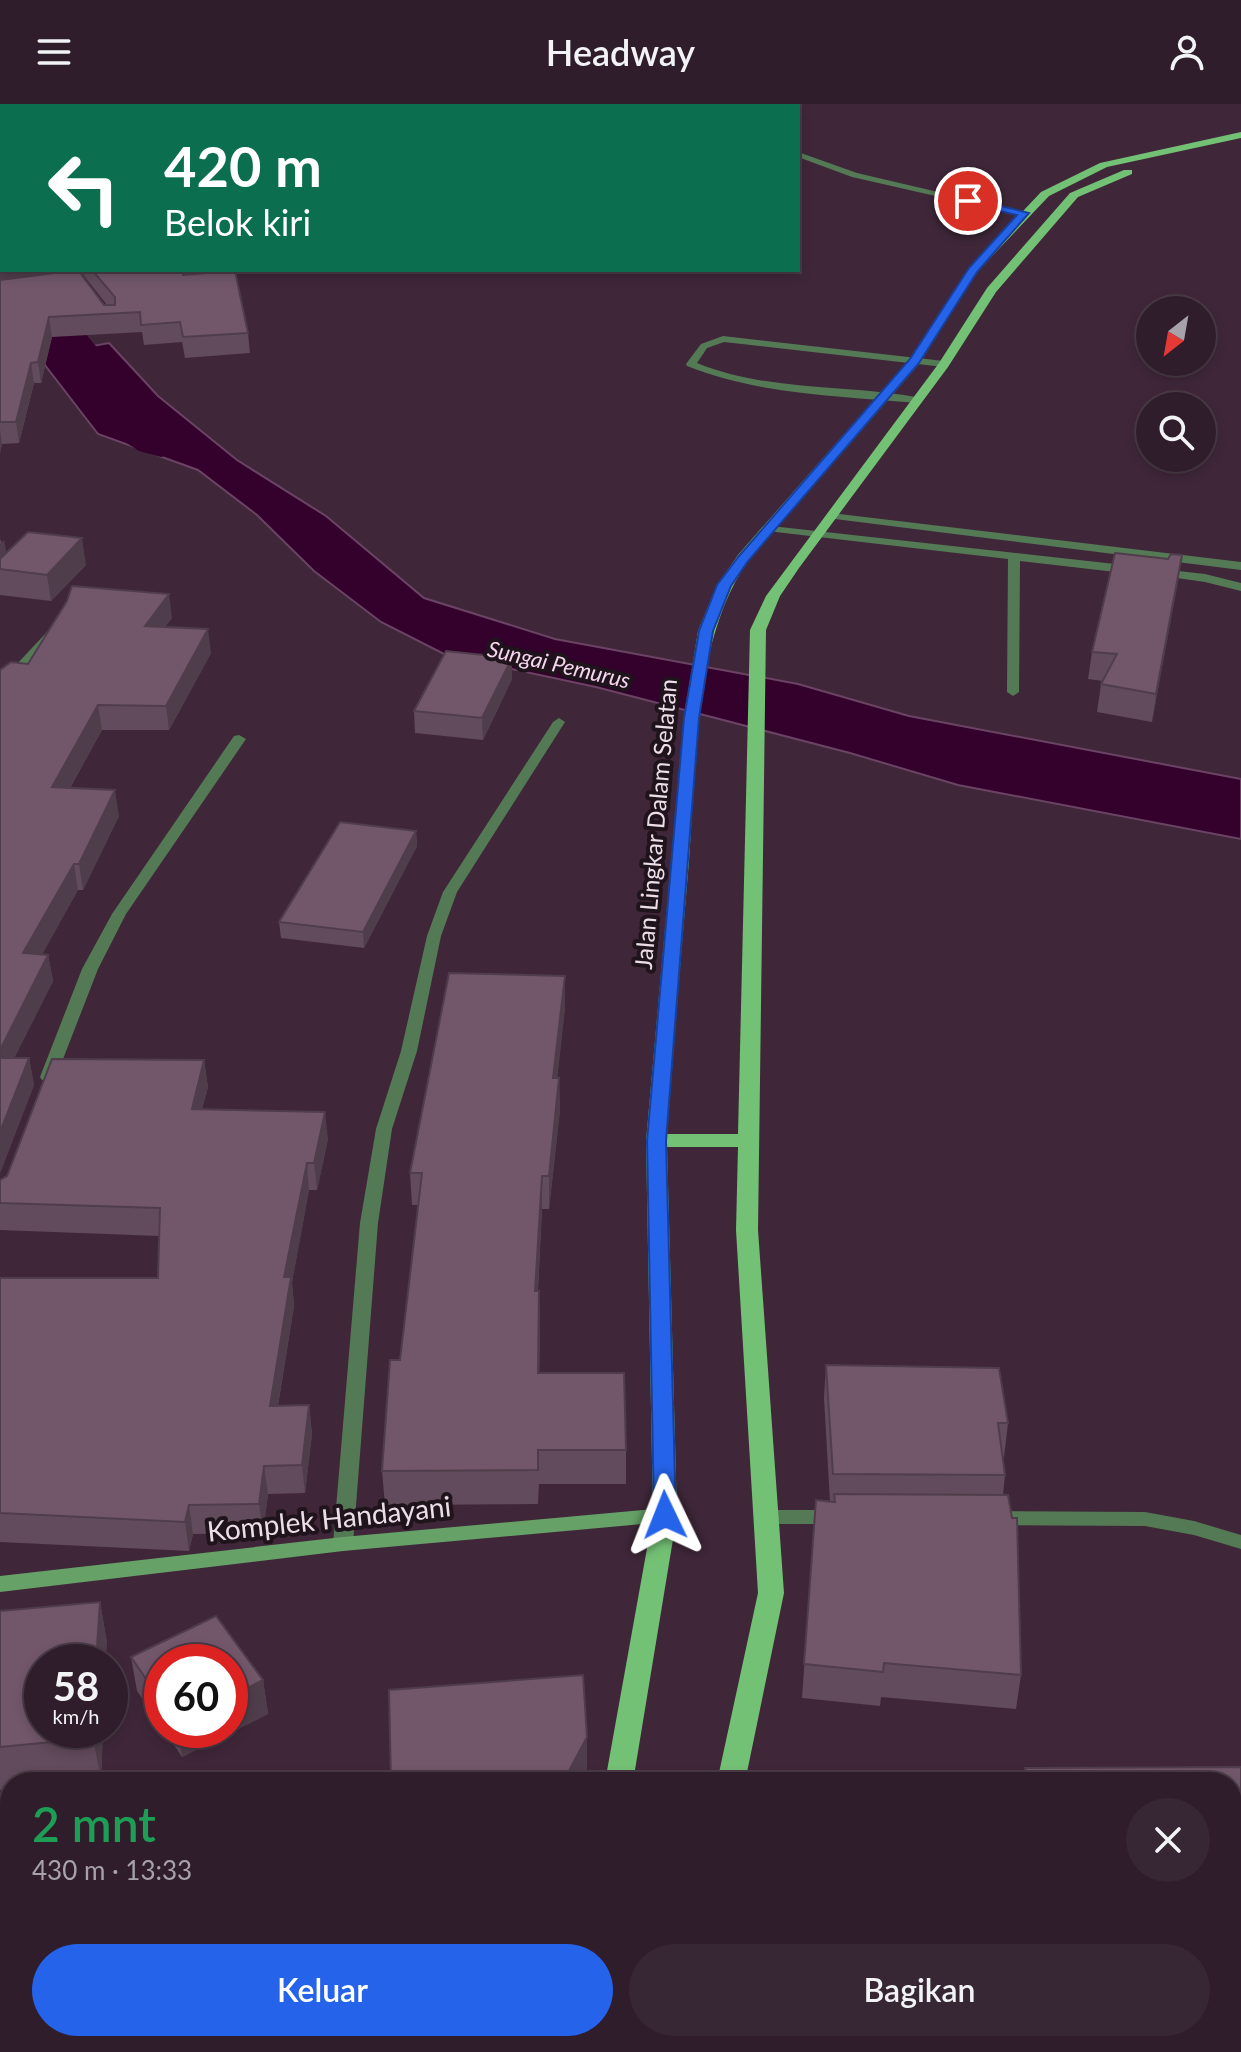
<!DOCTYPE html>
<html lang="id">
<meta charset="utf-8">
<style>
body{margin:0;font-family:Lato,sans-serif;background:#372633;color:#f1f3f6;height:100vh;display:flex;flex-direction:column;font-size:30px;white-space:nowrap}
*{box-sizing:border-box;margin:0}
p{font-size:26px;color:#a7a2a9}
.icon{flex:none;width:44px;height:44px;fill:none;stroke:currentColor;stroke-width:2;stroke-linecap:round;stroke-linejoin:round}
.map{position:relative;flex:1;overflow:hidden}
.drawer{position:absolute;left:0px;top:1668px;width:1242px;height:280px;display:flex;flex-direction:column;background:#2f1d2b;border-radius:32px 32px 0 0;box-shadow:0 4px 12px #0003,0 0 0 2px #4a3b47}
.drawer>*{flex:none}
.hud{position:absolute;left:0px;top:0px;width:800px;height:168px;box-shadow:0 4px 12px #0003,0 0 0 2px #4a3b47;background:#0b6e4f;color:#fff;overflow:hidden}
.needle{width:52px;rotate:211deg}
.buttons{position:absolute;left:1136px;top:192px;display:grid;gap:16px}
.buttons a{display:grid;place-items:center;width:80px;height:80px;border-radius:50%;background:#2f1d2b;box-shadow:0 4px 12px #0003,0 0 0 2px #4a3b47;font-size:40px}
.speed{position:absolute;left:24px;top:1540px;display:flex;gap:16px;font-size:40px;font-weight:700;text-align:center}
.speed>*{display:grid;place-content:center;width:104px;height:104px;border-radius:50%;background:#2f1d2b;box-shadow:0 4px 12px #0003,0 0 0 2px #4a3b47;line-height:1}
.speed small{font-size:20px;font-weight:400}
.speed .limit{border:12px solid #d22;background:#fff;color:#111}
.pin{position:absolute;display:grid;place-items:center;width:68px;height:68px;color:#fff;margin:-34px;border:4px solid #fff;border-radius:50%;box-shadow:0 2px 8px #0007}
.me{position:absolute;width:88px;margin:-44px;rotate:358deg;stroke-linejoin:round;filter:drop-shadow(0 0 6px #0008)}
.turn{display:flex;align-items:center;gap:28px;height:168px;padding:0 32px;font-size:36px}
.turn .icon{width:104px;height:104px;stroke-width:2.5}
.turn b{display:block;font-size:56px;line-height:68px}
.round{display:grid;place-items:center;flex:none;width:84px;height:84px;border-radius:42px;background:#372633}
.head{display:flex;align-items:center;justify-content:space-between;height:136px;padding:0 32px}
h1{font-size:48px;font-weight:600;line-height:60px;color:#1e9e55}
.cta{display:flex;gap:16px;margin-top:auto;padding:16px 32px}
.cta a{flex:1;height:92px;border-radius:48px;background:#2563eb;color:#fff;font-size:32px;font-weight:600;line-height:92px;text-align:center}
.cta a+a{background:#372633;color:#f1f3f6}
header{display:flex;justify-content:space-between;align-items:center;height:104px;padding:0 32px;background:#2f1d2b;font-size:36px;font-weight:600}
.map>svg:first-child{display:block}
.water{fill:#33012c;stroke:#6b4364;stroke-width:2}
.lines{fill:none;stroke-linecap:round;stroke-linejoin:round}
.river{fill:#33012c;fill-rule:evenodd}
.lane{fill:#547955;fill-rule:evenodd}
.street{fill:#547955;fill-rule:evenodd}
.secondary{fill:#66a267;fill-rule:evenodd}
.primary{fill:#73c175;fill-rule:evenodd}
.wall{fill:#624b5c;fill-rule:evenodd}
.shaded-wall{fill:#503d4b}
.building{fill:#72576b;stroke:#503d4b;stroke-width:2}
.route{fill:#2563eb;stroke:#184099;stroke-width:2}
.labels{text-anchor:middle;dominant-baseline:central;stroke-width:8;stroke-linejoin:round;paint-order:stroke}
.far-water-label{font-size:22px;font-style:italic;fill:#f7d5ee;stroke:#1f141c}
.street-label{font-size:24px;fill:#eddde8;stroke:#1f141c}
.near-street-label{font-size:28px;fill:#eddde8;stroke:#1f141c}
</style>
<header><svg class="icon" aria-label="menu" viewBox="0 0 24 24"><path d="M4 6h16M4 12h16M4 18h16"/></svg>Headway<svg class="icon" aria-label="person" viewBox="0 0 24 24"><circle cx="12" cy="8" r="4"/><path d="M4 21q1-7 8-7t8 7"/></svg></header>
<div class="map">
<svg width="1241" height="1948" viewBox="0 0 1241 1948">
<rect width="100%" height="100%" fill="#3f2739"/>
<!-- water -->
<path class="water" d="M 109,239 L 158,292 L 237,356 L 326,412 L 424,494 L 555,535 L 798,580 L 909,612 L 1241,675 L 1241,735 L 958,681 L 850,649 L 596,583 L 446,551 L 381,518 L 314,467 L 257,411 L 198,366 L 98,330 L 38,252 Z"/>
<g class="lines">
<!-- river -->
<path class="river" d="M 0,150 L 2,166 L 31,166 C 66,201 93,243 128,278 C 148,298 177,311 193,334 L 183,347 L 161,353 L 139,347 L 113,330 L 71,290 L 0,199 Z"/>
<!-- lane -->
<g class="lane">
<path d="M 738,0 L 746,0 L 747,2 L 739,2 Z"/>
<path d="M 798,48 L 857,69 L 1028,109 L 1024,112 L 852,73 L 798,53 Z"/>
<path d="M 723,232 L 944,257 L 949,260 L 944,263 L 724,238 L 707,244 L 697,259 C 768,288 847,280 922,294 L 923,296 L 918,299 C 842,292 759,291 687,262 L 686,260 L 701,240 Z"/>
<path d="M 731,1668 L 985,1669 L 993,1672 L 996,1678 L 721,1678 L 723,1671 Z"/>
</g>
<!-- street -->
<g class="street">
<path d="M 831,409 L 1241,458 L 1241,466 L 827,414 L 827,410 Z"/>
<path d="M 771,422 L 1133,462 L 1139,466 L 1133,470 L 1020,457 L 1019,588 L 1013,592 L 1007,588 L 1008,455 L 767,427 L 767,423 Z"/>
<path d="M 1160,465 L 1205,470 L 1241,479 L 1241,487 L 1205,478 L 1156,471 L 1156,467 Z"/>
<path d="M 51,527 L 57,531 L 55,534 L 4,589 L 0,590 L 0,578 L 47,528 Z"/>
<path d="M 559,614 L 565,618 L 457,788 L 441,832 L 417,947 L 392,1025 L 378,1119 L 353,1440 L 350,1445 L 343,1447 L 336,1445 L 333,1440 L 360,1119 L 376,1025 L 401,947 L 427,832 L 443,788 L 553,618 Z"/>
<path d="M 239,631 L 246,635 L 126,810 L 98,865 L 56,973 L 48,978 L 42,976 L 40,973 L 82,865 L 112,810 L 234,632 Z"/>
<path d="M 768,1406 L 834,1406 L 841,1408 L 844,1413 L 841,1418 L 834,1420 L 768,1420 L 761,1418 L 758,1413 L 761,1408 Z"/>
<path d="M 997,1407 L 1145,1408 L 1194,1417 L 1241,1431 L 1241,1445 L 1194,1431 L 1145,1422 L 997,1421 L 990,1419 L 987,1414 L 990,1409 Z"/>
</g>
<!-- secondary -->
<path class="secondary" d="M 665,1404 L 672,1406 L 675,1411 L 672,1416 L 665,1418 L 343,1447 L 0,1488 L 0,1472 L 343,1433 Z"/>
<!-- primary -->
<g class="primary">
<path d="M 1241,28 L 1241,34 L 1107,63 L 1049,92 L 977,168 L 919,260 L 748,457 C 692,538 696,662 689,757 C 681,848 674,939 667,1030 L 738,1030 L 750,526 L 766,492 L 939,259 L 987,184 L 1070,89 L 1124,66 L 1132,66 L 1132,70 L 1078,93 L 996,188 L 948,263 L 799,464 L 780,492 L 766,526 L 758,1126 L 784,1489 L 745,1678 L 717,1678 L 758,1489 L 736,1126 L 738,1043 L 667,1043 L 677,1411 L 633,1678 L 605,1678 L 653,1411 L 646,1037 L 684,614 L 698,527 L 717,481 L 738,451 L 910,255 L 969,164 L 1041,88 L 1100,59 Z"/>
<path d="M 457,1938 L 490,1938 L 485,1948 L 453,1948 Z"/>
<path d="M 604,1938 L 637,1938 L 632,1948 L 600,1948 Z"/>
</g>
</g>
<!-- wall -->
<g class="wall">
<path d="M 0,129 L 2,166 L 182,166 L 183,171 L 248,229 L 250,249 L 185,254 L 182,238 L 144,241 L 142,228 L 52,233 L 41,279 L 34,279 L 19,339 L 2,340 L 0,349 ZM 84,173 L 85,173 L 107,201 L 104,201 Z"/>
<path d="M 0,435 L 6,449 L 86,461 L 51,497 L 0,491 Z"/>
<path d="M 1182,451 L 1152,618 L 1097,608 L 1101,580 L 1103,577 L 1088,575 L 1092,548 L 1168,455 Z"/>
<path d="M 172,514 L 165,523 L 211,549 L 169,626 L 102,626 L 70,684 L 119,712 L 83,786 L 78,786 L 42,850 L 48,851 L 53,877 L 14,954 L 29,954 L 34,981 L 0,1069 L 28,560 Z"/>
<path d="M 512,575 L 483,636 L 415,629 L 414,607 Z"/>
<path d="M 416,727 L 417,742 L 364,844 L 281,834 L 279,818 Z"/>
<path d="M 565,903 L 557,974 L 559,974 L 560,1006 L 549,1105 L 542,1105 L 538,1187 L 539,1187 L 540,1220 L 539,1269 L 626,1346 L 626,1380 L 539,1380 L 538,1400 L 385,1401 L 382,1367 L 400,1256 L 418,1101 L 412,1101 L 410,1069 Z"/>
<path d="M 204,956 L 208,983 L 202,1005 L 328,1035 L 317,1086 L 309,1086 L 292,1178 L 294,1202 L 278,1302 L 309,1301 L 312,1330 L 305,1389 L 268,1390 L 263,1429 L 193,1430 L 189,1447 L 0,1438 L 0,1174 L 158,1174 L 159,1132 L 0,1126 L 0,1076 Z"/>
<path d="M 826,1261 L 1008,1319 L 1004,1353 L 1003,1353 L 1005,1371 L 1003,1391 L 1021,1571 L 1016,1605 L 881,1593 L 880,1602 L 802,1594 L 816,1396 L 830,1398 L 824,1294 Z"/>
<path d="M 100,1498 L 107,1539 L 42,1626 L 103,1626 L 101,1676 L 77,1678 L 10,1678 L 10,1685 L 0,1686 L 0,1507 Z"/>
<path d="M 216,1512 L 263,1576 L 268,1610 L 182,1653 L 164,1626 L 230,1626 L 230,1558 L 162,1558 L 162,1623 L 137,1587 L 131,1553 Z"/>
<path d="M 1241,1663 L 1241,1948 L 1052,1948 L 1050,1938 L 1232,1938 L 1232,1678 L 1022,1678 L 1025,1664 Z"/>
</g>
<!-- shaded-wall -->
<g class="shaded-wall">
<path d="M 0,164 L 2,164 L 2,166 L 84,166 L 85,173 L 0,184 Z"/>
<path d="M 49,213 L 52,233 L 41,279 L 38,258 Z"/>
<path d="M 31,259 L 34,279 L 19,339 L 16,318 Z"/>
<path d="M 0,325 L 2,340 L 0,349 Z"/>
<path d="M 82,434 L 86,461 L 51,497 L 47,471 Z"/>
<path d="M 4,436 L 8,458 L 0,465 L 0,440 Z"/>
<path d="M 1182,451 L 1178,478 L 1152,618 L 1156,590 Z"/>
<path d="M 169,490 L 172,514 L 148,545 L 145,522 Z"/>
<path d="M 208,525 L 211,549 L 169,626 L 166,602 Z"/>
<path d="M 512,554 L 512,575 L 483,636 L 482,614 Z"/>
<path d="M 98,601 L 102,626 L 56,708 L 52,683 Z"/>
<path d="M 115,686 L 119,712 L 83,786 L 79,760 Z"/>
<path d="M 416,727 L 417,742 L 364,844 L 363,828 Z"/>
<path d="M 74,760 L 78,786 L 28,876 L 23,849 Z"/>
<path d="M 48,851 L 53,877 L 1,981 L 0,946 Z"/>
<path d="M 565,872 L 565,903 L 554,1005 L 553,974 Z"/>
<path d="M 29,954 L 34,981 L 0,1069 L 0,1028 Z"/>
<path d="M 204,956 L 208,983 L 195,1032 L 192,1005 Z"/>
<path d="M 559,974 L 560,1006 L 549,1105 L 549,1072 Z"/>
<path d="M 325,1008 L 328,1035 L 317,1086 L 314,1059 Z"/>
<path d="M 307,1059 L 309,1086 L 292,1178 L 294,1202 L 273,1331 L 270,1302 L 284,1173 Z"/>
<path d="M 542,1072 L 542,1105 L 536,1220 L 535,1187 Z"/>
<path d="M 539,1187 L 540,1220 L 539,1303 L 538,1269 Z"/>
<path d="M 309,1301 L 312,1330 L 305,1389 L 302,1361 Z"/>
<path d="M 264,1362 L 268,1390 L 263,1429 L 259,1400 Z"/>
<path d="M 189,1401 L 193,1430 L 189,1447 L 185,1418 Z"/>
<path d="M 100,1498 L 107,1539 L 106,1558 L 96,1558 Z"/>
<path d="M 263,1576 L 268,1610 L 182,1653 L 178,1626 L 230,1626 L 230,1593 Z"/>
<path d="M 93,1626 L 103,1626 L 101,1676 L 93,1634 Z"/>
<path d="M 587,1633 L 587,1678 L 563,1678 Z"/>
</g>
<!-- building -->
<g class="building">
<rect x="0" y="129" width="2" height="35"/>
<path d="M 78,166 L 104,201 L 115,201 L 115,193 L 92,166 L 182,166 L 183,171 L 235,167 L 248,229 L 183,233 L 180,218 L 141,221 L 140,208 L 49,213 L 38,258 L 31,259 L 16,318 L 0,318 L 0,176 Z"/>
<path d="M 28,428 L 82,434 L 47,471 L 0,465 L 0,455 Z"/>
<path d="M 1115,449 L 1168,455 L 1171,450 L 1182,451 L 1156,590 L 1101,580 L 1117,550 L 1092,548 Z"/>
<path d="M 72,482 L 169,490 L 145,522 L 208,525 L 166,602 L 98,601 L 52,683 L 115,686 L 79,760 L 74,760 L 23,849 L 48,851 L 0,946 L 0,566 L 11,558 L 28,560 L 67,497 Z"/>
<path d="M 446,547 L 512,554 L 482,614 L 414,607 Z"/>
<path d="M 340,718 L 416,727 L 363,828 L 279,818 Z"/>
<path d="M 449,869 L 565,872 L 553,974 L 559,974 L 549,1072 L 542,1072 L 535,1187 L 539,1187 L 538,1269 L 624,1269 L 626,1346 L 538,1346 L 538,1366 L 382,1367 L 390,1256 L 400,1256 L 422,1069 L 410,1069 Z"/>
<path d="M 0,954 L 29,954 L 0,1028 Z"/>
<path d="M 52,955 L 204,956 L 192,1005 L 325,1008 L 314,1059 L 307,1059 L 284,1173 L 291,1173 L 270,1302 L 309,1301 L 302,1361 L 264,1362 L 259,1400 L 189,1401 L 185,1418 L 0,1409 L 0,1174 L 158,1174 L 160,1104 L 0,1099 L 0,1076 L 7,1072 Z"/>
<path d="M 826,1261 L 999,1264 L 1008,1319 L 998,1319 L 1005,1371 L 833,1370 Z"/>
<path d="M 834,1390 L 1008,1391 L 1012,1414 L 1017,1414 L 1021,1571 L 884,1559 L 883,1568 L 804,1560 L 816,1396 L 835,1398 Z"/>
<path d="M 100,1498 L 96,1558 L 42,1558 L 42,1626 L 93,1626 L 93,1634 L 0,1643 L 0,1507 Z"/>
<path d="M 216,1512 L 263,1576 L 230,1593 L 230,1558 L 162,1558 L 162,1598 L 131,1553 Z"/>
<path d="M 583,1571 L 587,1633 L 563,1678 L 391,1678 L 389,1586 Z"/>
<path d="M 1241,1663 L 1241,1948 L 1072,1948 L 1071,1938 L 1232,1938 L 1232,1678 L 1027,1678 L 1025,1664 Z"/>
</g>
<!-- route -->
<path class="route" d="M 968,94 L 1029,109 L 977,168 L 919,259 L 748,457 L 731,482 L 713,527 L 699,614 L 666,1037 L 676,1411 L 665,1419 L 654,1411 L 647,1037 L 684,614 L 699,527 L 717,481 L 739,452 L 910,255 L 969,164 L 1017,111 L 964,99 Z"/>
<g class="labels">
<!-- far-water labels -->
<g class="far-water-label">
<text transform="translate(559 560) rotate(13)">Sungai Pemurus</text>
</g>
<!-- street labels -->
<g class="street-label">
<text transform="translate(655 720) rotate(-85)">Jalan Lingkar Dalam Selatan</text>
</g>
<!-- near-street labels -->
<g class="near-street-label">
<text transform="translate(329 1414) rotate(-6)">Komplek Handayani</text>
</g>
</g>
</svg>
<div class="buttons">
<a><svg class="needle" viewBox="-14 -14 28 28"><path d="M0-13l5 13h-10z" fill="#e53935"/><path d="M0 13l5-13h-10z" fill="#a7a2a9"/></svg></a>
<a><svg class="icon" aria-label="search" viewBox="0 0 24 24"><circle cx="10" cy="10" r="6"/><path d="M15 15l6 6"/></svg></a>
</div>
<div class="speed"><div>58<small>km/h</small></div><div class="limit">60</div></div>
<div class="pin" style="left:968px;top:97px;background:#d93025"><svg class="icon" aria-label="arrive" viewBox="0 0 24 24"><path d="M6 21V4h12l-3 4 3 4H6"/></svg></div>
<svg class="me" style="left:665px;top:1411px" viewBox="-20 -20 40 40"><path d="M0-17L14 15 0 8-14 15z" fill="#2563eb" stroke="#fff" stroke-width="4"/></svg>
<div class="hud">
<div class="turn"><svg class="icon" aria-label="left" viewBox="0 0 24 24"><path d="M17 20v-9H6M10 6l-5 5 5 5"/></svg><div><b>420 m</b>Belok kiri</div></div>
</div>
<section class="drawer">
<div class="head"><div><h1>2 mnt</h1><p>430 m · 13:33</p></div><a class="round"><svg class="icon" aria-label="close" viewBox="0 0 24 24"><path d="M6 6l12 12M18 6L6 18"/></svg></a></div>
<div class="cta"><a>Keluar</a><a>Bagikan</a></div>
</section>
</div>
